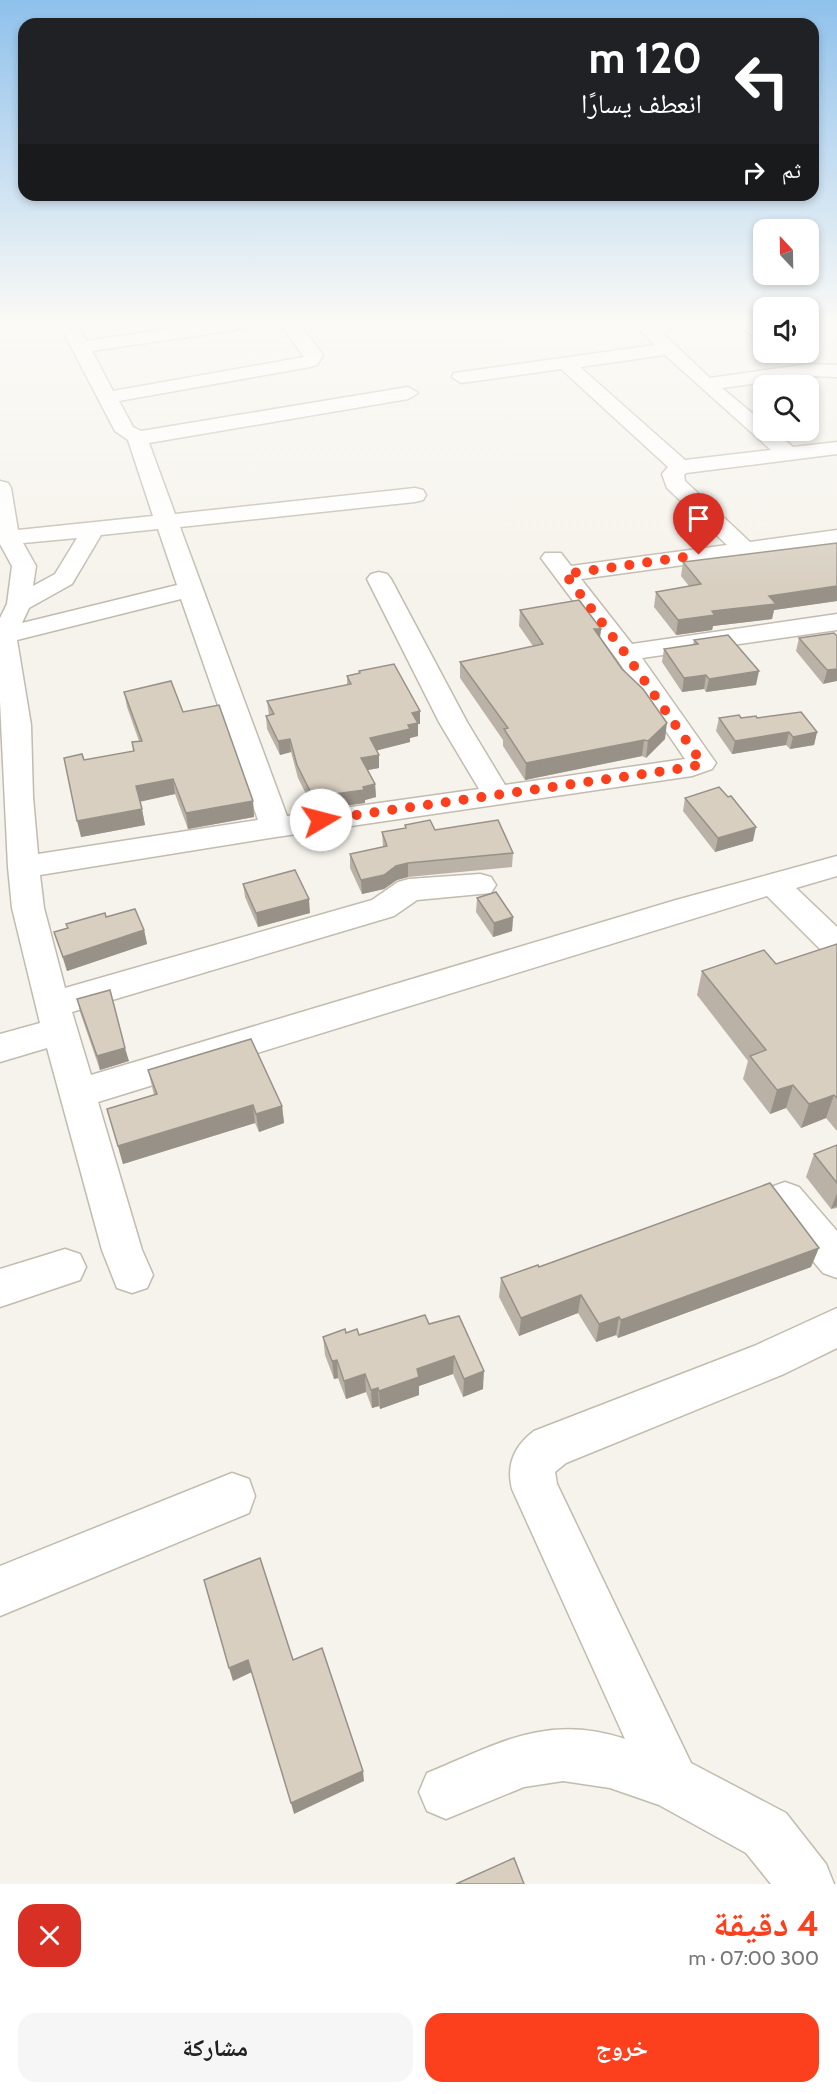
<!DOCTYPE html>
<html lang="ar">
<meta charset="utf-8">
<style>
body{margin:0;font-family:Cabin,"Noto Naskh Arabic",sans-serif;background:#f6f6f6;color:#222;direction:rtl;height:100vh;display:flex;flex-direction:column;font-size:22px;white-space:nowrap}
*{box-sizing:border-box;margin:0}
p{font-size:20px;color:#767676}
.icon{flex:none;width:33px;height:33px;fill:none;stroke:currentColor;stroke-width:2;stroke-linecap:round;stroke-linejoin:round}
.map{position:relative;height:1884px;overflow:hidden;direction:ltr}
.sheet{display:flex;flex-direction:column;background:#fff;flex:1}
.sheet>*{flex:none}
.guide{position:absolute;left:18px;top:18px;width:801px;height:183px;border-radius:18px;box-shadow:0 3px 9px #0003;direction:rtl;background:#202124;color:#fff;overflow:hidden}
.needle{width:39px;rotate:338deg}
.buttons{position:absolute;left:753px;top:219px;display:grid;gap:12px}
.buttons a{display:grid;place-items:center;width:66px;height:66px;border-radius:12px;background:#fff;box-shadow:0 3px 9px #0003;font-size:30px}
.pin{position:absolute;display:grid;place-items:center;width:51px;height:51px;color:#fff;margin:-62px -26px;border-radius:50% 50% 50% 0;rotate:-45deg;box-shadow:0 0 6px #0007}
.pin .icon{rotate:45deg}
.me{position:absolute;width:66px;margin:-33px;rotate:82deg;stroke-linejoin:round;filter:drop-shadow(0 0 4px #0008)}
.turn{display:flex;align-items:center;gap:21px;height:126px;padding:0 18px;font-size:27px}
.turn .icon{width:78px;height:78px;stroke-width:2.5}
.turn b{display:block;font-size:42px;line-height:51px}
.then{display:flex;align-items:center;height:57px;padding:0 18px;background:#0003;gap:12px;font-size:22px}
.round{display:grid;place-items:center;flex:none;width:63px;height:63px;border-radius:18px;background:#f6f6f6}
.headline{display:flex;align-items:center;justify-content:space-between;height:102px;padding:0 18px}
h1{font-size:36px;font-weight:700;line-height:45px;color:#fc3f1d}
.button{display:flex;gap:12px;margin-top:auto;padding:12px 18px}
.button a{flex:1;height:69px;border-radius:18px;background:#fc3f1d;color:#fff;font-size:24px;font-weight:700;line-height:69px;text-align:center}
.button a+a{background:#f6f6f6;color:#222}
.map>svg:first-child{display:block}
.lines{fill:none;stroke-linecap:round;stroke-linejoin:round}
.minor-casing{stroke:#c2bbae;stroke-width:3}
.minor{fill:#fff;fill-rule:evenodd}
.wall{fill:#bab2a6}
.shaded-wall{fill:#979187}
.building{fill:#d8cfc1;stroke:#979187;stroke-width:1.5}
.route{stroke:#fc3f1d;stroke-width:10;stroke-dasharray:0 18}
</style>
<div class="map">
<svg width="837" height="1884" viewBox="0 0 837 1884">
<rect width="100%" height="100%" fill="#f6f3ec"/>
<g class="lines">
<!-- minor casing -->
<g class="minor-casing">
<g id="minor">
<path d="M 58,322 L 76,322 L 86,341 L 216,322 L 263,322 L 254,327 L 92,351 L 113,391 L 304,357 L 279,322 L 297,322 L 323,355 L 317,365 L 310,367 L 119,401 L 133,427 L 141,431 L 408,387 L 418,393 L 408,399 L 149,443 L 175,514 L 415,488 L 423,490 L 426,495 L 423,500 L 415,502 L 180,527 L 287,816 L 479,789 L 439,722 L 367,579 L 371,574 L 379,572 L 387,574 L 391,579 L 467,722 L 505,785 L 685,759 L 616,658 L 541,558 L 545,553 L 561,553 L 571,566 L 727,545 L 667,488 L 662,474 L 668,467 L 561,369 L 461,383 L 452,377 L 454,373 L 655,345 L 632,322 L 651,322 L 710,378 L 808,364 L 837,365 L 837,377 L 808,376 L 722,388 L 764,423 L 764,430 L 773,430 L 793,447 L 837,442 L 837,454 L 686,473 L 684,475 L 685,481 L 750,542 L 837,530 L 837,544 L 581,579 L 632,644 L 837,614 L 837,630 L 642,658 L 716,763 L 712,769 L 692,776 L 276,837 L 40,875 L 44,908 L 65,988 L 372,900 L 398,882 L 409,879 L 480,874 L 491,877 L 496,885 L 491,893 L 417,900 L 394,916 L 72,1012 L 91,1075 L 676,900 L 837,856 L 837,876 L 796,888 L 837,927 L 837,958 L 825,954 L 767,896 L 98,1102 L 142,1250 L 153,1275 L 147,1288 L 132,1293 L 117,1288 L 102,1250 L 47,1048 L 0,1062 L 0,1034 L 40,1023 L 12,908 L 8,867 L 0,701 L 0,618 L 7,604 L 12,566 L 0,544 L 0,481 L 8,483 L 11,488 L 18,530 L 153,516 L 128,440 L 115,431 ZM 665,355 L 771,450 L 685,460 L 580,367 ZM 158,529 L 177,585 L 22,623 L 29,608 L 72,584 L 101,535 ZM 77,538 L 55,574 L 33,586 L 36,566 L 23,543 ZM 181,599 L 258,820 L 38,854 L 33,797 L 31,725 L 17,640 Z"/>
<path d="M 499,322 L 528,322 L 525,326 L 501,328 Z"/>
<path d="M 736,322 L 757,322 L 764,327 L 764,341 L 758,340 Z"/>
<path d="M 785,1182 L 799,1187 L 837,1231 L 837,1278 L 823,1273 L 771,1211 L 765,1199 L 771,1187 Z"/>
<path d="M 65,1249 L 80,1254 L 86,1267 L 80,1280 L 0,1307 L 0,1269 Z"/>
<path d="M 837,1308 L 837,1348 L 784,1374 L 566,1463 L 555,1472 L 557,1484 L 691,1763 L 786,1813 L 826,1864 L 834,1884 L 771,1884 L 746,1853 L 659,1805 L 610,1788 L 563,1781 L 524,1787 L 446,1819 L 427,1811 L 419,1792 L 427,1773 C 497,1744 547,1713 625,1739 L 512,1489 C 506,1465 514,1446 534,1431 L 754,1346 Z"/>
<path d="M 232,1473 L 249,1479 L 255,1496 L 249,1513 L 0,1616 L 0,1566 Z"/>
</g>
</g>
<!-- minor -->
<use href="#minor" class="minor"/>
</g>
<!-- wall -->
<g class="wall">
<path d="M 837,543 L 837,601 L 774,610 L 772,619 L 713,626 L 712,630 L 676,635 L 654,607 L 656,592 L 689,586 L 681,576 L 683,562 Z"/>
<path d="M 520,610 L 601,629 L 600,637 L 665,739 L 646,758 L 642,756 L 525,780 L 503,746 L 503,740 L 460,678 L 460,662 L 533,646 L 519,626 Z"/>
<path d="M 837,636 L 823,684 L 796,651 L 799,638 Z"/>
<path d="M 694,640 L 756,685 L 706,692 L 704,689 L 682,692 L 662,662 L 664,649 L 693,645 Z"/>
<path d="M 359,671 L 420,724 L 418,724 L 418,736 L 410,738 L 410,742 L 377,750 L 379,768 L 368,770 L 375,784 L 376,797 L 365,800 L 365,803 L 314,810 L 298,778 L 291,752 L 280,755 L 267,729 L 266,716 L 269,715 L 267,701 L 347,685 L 347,676 L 359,674 Z"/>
<path d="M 124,692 L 183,712 L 253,801 L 254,817 L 188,829 L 175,794 L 140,801 L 145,825 L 81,837 L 84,760 L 134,751 L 132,742 L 139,741 L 127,707 Z"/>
<path d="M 719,718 L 757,718 L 817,732 L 814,745 L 790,749 L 786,745 L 732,754 L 716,731 Z"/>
<path d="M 685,798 L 753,841 L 715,852 L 683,811 Z"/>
<path d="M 405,825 L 435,830 L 513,853 L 512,867 L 408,877 L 397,880 L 384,889 L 362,894 L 350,868 L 350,854 L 383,847 L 382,832 L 405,828 Z"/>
<path d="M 243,884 L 310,913 L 258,927 L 245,897 Z"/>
<path d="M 477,898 L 513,917 L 512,931 L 493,937 L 476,912 Z"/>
<path d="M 106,917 L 144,930 L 147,944 L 67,971 L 54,932 Z"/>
<path d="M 837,944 L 837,1131 L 826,1118 L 801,1128 L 786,1108 L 770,1114 L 743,1079 L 748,1061 L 697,995 L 702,971 L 776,964 Z"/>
<path d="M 77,999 L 129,1061 L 100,1070 L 80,1012 Z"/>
<path d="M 148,1070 L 282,1106 L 284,1123 L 259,1132 L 255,1123 L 123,1164 L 107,1109 L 154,1095 Z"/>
<path d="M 837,1145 L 837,1208 L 831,1209 L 806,1177 L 814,1154 Z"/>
<path d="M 539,1267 L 811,1267 L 618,1338 L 616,1335 L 596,1342 L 578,1313 L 519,1336 L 499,1297 L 501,1278 Z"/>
<path d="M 429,1324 L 483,1389 L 463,1397 L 453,1374 L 419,1386 L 419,1395 L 380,1409 L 379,1406 L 372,1408 L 366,1392 L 346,1399 L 338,1378 L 334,1379 L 325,1355 L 323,1337 L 346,1333 L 359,1335 Z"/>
</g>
<!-- shaded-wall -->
<g class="shaded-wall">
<path d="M 837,586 L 837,601 L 774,610 L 772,619 L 713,626 L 712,630 L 676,635 L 678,620 L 769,596 Z"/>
<path d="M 594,629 L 601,629 L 599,645 Z"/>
<path d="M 837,669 L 837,681 L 823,684 L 827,670 Z"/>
<path d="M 759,671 L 756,685 L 706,692 L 709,679 Z"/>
<path d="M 706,675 L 704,689 L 682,692 L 684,678 Z"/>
<path d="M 420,711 L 420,724 L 418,724 L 418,736 L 410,738 L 410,742 L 371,752 L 370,738 L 408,725 L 412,713 Z"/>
<path d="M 667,723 L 665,739 L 646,758 L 648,741 Z"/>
<path d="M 789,732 L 786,745 L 732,754 L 735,741 Z"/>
<path d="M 817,732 L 814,745 L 790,749 L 793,737 Z"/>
<path d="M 290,739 L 291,752 L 280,755 L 278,741 Z"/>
<path d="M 644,740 L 642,756 L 525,780 L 526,763 Z"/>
<path d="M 379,755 L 379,768 L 362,771 L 361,758 Z"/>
<path d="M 173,779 L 175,794 L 139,802 L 136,786 Z"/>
<path d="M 375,784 L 376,797 L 365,800 L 365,803 L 314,810 L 313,797 Z"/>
<path d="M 253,801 L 254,817 L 188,829 L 186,813 Z"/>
<path d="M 142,809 L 145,825 L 81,837 L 77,821 Z"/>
<path d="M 756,827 L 753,841 L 715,852 L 718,838 Z"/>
<path d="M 408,863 L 408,877 L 397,880 L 384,889 L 362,894 L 361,880 L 396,866 Z"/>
<path d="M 309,899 L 310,913 L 258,927 L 256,913 Z"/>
<path d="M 513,917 L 512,931 L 493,937 L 494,923 Z"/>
<path d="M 144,930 L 147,944 L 67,971 L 63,957 Z"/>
<path d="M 125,1048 L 129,1061 L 100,1070 L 97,1056 Z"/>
<path d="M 793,1085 L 786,1108 L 770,1114 L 777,1090 Z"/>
<path d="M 834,1095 L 826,1118 L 801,1128 L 809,1104 Z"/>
<path d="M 253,1105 L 255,1123 L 123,1164 L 118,1146 Z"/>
<path d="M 282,1106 L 284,1123 L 259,1132 L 256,1114 Z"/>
<path d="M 837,1193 L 837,1206 L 831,1209 Z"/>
<path d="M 819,1248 L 811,1267 L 618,1338 L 621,1320 Z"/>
<path d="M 581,1295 L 578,1313 L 519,1336 L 521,1318 Z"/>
<path d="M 619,1317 L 616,1335 L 596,1342 L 599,1324 Z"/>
<path d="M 454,1356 L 453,1374 L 419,1386 L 419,1395 L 380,1409 L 379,1391 L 417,1369 Z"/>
<path d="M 337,1360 L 338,1378 L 334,1379 L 332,1361 Z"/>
<path d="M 484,1371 L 483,1389 L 463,1397 L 464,1379 Z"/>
<path d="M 365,1374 L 366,1392 L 346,1399 L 344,1381 Z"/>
<path d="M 378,1388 L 379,1406 L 372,1408 L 371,1390 Z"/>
<path d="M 248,1660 L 252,1672 L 233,1681 L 229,1668 Z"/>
<path d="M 363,1771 L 364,1781 L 294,1814 L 291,1803 Z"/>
</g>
<!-- building -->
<g class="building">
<path d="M 837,543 L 837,586 L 769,596 L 776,604 L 712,611 L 715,615 L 678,620 L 656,592 L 701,584 L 683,562 Z"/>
<path d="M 579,600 L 601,629 L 594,629 L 622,669 L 643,689 L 667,723 L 648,741 L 644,740 L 526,763 L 504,729 L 508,728 L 460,662 L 543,644 L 520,610 Z"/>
<path d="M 834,633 L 837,636 L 837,669 L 827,670 L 799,638 Z"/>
<path d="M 728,635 L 759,671 L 709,679 L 706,675 L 684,678 L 664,649 L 698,644 L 694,640 Z"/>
<path d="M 394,664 L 420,711 L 412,713 L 418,723 L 408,725 L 410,729 L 370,738 L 379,755 L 361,758 L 375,784 L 363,787 L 364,790 L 313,797 L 297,765 L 290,739 L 278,741 L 266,716 L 274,714 L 267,701 L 351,684 L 347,676 L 360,673 L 359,671 Z"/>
<path d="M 171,681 L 183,712 L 219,705 L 253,801 L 186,813 L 173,779 L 136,786 L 142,809 L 77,821 L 64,758 L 82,754 L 84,760 L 134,751 L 132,742 L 142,741 L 124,692 Z"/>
<path d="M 801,712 L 817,732 L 793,737 L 789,732 L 735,741 L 719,718 L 739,715 L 741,718 L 756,716 L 757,718 Z"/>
<path d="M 719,787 L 728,797 L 731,796 L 756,827 L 718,838 L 685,798 Z"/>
<path d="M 430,820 L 435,830 L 498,820 L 513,853 L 408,863 L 396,866 L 384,875 L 361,880 L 350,854 L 387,846 L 382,832 L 406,828 L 405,825 Z"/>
<path d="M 295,870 L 309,899 L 256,913 L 243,884 Z"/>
<path d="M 496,892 L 513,917 L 494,923 L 477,898 Z"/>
<path d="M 135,909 L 144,930 L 63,957 L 54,932 L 68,928 L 66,924 L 105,913 L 106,917 Z"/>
<path d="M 837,944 L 837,1098 L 834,1095 L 809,1104 L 793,1085 L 777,1090 L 750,1056 L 766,1050 L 702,971 L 764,950 L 776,964 Z"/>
<path d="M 110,990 L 125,1048 L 97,1056 L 77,999 Z"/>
<path d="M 251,1039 L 282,1106 L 256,1114 L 253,1105 L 118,1146 L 107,1109 L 157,1094 L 148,1070 Z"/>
<path d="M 837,1145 L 837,1183 L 814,1154 Z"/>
<path d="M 770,1183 L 819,1248 L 621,1320 L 619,1317 L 599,1324 L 581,1295 L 521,1318 L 501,1278 L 538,1265 L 539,1267 Z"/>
<path d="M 425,1315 L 429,1324 L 459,1316 L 484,1371 L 464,1379 L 454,1356 L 417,1369 L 419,1377 L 379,1391 L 378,1388 L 371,1390 L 365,1374 L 344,1381 L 337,1360 L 332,1361 L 323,1337 L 345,1329 L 346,1333 L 357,1329 L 359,1335 Z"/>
<path d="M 260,1558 L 293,1660 L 322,1648 L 363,1771 L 291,1803 L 248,1660 L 229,1668 L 204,1580 Z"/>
<path d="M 514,1858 L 524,1884 L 456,1884 Z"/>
</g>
<!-- sky -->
<linearGradient id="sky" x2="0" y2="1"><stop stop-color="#8fc1ec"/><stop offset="0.55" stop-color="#fbfaf6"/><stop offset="1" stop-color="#fbfaf6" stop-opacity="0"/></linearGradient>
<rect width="837" height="586" fill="url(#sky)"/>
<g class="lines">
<!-- route -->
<path class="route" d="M 321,820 L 692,767 L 702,763 L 625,653 L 565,574 L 699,555"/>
</g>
</svg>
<div class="buttons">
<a><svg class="needle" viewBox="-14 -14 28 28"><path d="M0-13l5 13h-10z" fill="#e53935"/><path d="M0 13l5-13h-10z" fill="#767676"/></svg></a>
<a><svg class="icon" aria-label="sound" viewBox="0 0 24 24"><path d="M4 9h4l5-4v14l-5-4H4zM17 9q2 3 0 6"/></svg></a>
<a><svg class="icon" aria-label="search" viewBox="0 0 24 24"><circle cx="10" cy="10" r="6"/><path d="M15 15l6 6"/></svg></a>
</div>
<div class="pin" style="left:699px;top:555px;background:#d93025"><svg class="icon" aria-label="arrive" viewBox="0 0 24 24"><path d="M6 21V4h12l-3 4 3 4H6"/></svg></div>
<svg class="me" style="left:321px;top:820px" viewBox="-20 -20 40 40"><circle r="19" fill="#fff"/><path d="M0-13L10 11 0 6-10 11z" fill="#fc3f1d"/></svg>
<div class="guide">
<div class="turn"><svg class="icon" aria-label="left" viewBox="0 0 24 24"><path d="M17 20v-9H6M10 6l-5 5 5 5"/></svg><div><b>120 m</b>انعطف يسارًا</div></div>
<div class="then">ثم<svg class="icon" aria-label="right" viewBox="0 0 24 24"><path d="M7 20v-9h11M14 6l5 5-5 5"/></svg></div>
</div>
</div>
<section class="sheet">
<div class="headline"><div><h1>4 دقيقة</h1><p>300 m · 07:00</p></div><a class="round" style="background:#d93025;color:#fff"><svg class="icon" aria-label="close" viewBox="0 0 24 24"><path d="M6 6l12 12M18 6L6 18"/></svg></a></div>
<div class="button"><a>خروج</a><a>مشاركة</a></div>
</section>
